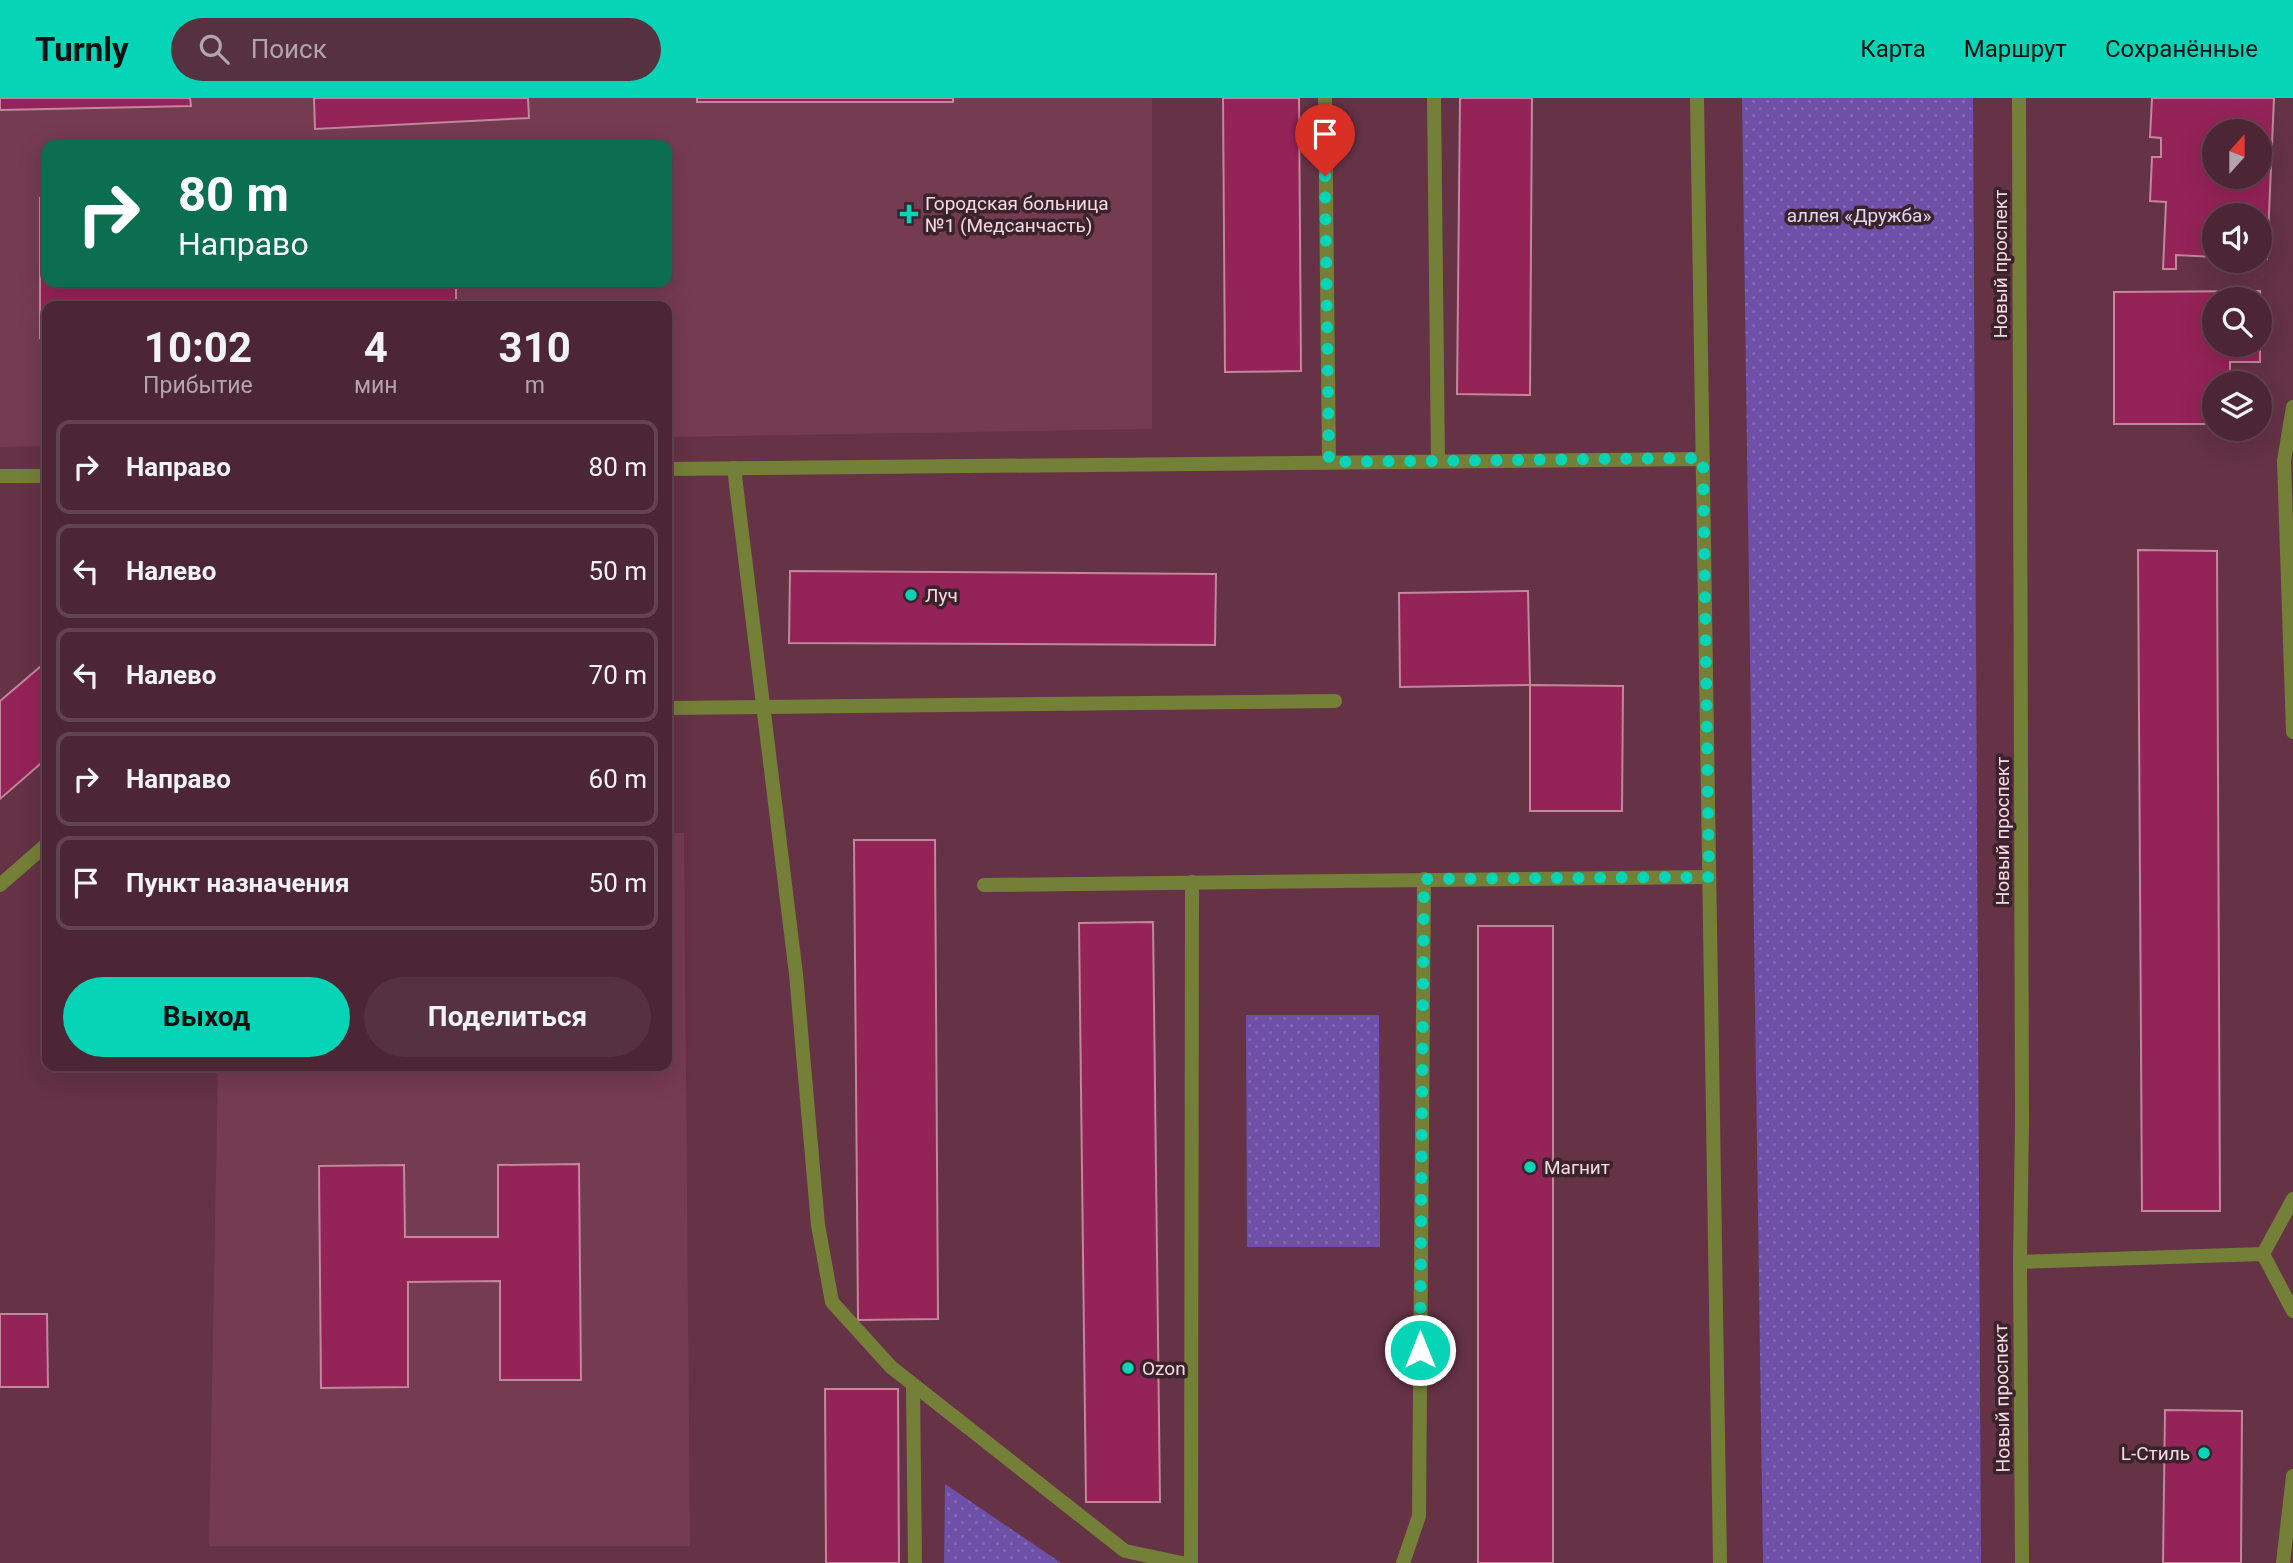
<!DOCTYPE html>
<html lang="ru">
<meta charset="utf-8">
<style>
body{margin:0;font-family:Roboto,sans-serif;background:#563240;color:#f1f3f6;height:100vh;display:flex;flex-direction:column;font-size:26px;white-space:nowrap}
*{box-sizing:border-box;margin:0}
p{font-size:23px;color:#b2a5ac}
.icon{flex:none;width:38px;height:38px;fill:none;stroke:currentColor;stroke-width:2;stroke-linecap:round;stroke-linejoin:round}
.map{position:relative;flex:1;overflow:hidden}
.side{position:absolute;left:42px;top:203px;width:630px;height:770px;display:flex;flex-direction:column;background:#4c2634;border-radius:14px;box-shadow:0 7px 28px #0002,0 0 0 2px #63434f}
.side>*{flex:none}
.banner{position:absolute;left:42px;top:42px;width:630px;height:147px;border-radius:14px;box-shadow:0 7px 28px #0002,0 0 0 2px #63434f;background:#0b6e4f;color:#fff;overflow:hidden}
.needle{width:46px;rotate:21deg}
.fabs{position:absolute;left:2202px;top:21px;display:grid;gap:14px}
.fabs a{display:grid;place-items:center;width:70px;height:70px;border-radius:50%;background:#4c2634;box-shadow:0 7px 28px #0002,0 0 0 2px #63434f;font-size:35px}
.pin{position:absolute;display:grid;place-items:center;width:60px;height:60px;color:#fff;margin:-72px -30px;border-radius:50% 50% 50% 0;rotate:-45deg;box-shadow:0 0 7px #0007}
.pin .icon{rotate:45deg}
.me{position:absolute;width:77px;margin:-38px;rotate:0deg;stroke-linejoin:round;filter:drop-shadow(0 0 5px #0008)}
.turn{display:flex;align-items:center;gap:24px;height:147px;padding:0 21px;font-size:32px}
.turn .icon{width:91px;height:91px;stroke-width:2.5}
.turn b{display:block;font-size:49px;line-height:60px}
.eta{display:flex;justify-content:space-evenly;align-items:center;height:119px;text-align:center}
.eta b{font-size:42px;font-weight:700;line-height:49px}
.button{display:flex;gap:14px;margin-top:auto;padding:14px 21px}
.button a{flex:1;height:80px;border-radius:42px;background:#05d5b6;color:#111;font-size:28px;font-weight:700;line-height:80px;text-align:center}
.button a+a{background:#563240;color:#f1f3f6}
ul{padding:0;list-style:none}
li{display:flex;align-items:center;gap:21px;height:94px;margin:0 14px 10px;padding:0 7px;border:4px solid #63434f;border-radius:14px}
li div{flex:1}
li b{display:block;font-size:26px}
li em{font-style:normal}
header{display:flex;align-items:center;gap:42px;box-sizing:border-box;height:98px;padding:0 35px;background:#05d5b6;color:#111}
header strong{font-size:33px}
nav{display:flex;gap:38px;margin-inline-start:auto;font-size:24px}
.search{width:490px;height:63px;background:#563240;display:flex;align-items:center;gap:18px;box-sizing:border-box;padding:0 24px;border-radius:38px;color:#b2a5ac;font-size:26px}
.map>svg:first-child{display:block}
.built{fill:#753b51;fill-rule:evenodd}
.park{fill:url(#park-dots)}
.building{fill:#942358;stroke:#c2879b;stroke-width:2;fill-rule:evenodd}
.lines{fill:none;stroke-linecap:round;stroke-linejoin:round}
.service{stroke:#747f38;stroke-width:14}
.minor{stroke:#747f38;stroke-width:14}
.tertiary{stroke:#747f38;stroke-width:14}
.route{stroke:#05d5b6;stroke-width:12;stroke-dasharray:0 21.6}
.poi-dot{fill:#05d5b6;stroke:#3b232c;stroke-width:2.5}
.labels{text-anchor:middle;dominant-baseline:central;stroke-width:7;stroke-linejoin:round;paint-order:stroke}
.poi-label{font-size:19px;fill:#f9d9e3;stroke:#3b232c;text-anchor:start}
.park-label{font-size:19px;fill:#e0d9f4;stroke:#3b232c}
.street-label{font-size:19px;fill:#f9d9e3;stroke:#3b232c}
</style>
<header>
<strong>Turnly</strong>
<div class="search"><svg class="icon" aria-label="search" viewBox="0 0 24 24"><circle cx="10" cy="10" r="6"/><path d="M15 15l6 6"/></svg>Поиск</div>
<nav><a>Карта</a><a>Маршрут</a><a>Сохранённые</a></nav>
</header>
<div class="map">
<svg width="2293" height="1465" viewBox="0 0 2293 1465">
<defs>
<pattern id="park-dots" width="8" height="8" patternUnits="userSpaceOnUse" patternTransform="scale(1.75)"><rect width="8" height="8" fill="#6e50a8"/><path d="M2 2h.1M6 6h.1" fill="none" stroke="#8369b4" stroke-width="1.8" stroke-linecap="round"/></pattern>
</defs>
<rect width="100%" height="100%" fill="#653246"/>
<!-- built -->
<g class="built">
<path d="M 0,0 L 1152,0 L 1152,331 L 667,339 L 667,208 L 47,208 L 47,348 L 0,349 ZM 47,47 L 667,47 L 667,184 L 47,184 Z"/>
<path d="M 667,735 L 684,735 L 690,1448 L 209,1448 L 218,968 L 667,968 Z"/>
</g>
<!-- park -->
<g class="park">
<path d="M 1742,0 L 1973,0 L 1981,1465 L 1763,1465 Z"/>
<path d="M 1246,917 L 1379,917 L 1380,1149 L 1247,1149 Z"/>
<path d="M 945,1386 L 1061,1465 L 944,1465 Z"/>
</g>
<!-- building -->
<g class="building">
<path d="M 0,0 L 190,0 L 191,8 L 0,12 Z"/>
<path d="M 314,0 L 528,0 L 529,20 L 315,31 Z"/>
<rect x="697" y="0" width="256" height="4"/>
<path d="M 1223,0 L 1299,0 L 1301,273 L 1225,274 Z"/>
<path d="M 1460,0 L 1532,0 L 1530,297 L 1457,296 Z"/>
<path d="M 2152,0 L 2274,0 L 2267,161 L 2259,161 L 2259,117 L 2214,117 L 2214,159 L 2176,157 L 2176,171 L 2163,171 L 2166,104 L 2150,103 L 2152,59 L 2161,59 L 2161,40 L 2150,39 ZM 2214,33 L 2259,33 L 2259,79 L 2214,79 Z"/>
<path d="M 40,100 L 47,100 L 47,184 L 456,184 L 456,208 L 47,208 L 47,240 L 40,240 Z"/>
<path d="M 2260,193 L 2260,264 L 2230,264 L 2230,285 L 2214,285 L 2214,326 L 2114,326 L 2114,194 ZM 2214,201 L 2259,201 L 2259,247 L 2214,247 Z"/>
<path d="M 2138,452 L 2217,453 L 2220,1113 L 2142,1113 Z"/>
<path d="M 790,473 L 1216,476 L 1215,547 L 789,545 Z"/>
<path d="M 1528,493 L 1530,587 L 1400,589 L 1399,495 Z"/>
<path d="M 47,563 L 47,660 L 0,701 L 0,603 Z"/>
<path d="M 1530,587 L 1623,588 L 1622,713 L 1530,713 Z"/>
<path d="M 854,742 L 935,742 L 938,1221 L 858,1222 Z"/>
<path d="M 1153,824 L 1160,1404 L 1086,1404 L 1079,825 Z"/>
<rect x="1478" y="828" width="75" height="637"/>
<path d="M 579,1066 L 581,1282 L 500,1282 L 500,1183 L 408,1184 L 408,1289 L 321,1290 L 319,1068 L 404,1067 L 405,1139 L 498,1139 L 498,1067 Z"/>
<path d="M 0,1216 L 47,1216 L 48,1289 L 0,1289 Z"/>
<path d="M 825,1291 L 898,1291 L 899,1465 L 826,1465 Z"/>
<path d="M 2165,1312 L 2242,1313 L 2241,1465 L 2163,1465 Z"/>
</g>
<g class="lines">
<!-- service -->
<g class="service">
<path d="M 1325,0 L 1329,364"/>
<path d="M 1434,0 L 1438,363"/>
<path d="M 2293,309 L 2284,363 L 2293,634"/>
<path d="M 734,370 L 796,876 L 818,1127 L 832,1204 L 891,1269 L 1125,1453 L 1182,1465"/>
<path d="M 667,610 L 1335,603"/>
<path d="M 0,787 L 47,746"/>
<path d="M 984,787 L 1709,779"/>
<path d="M 2263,1156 L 2293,1101"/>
<path d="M 913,1287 L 915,1465"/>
<path d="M 1191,1465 L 1192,784"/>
<path d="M 1403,1465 L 1419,1418 L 1424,781"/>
<path d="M 2283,1465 L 2293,1378"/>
</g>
<!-- minor -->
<g class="minor">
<path d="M 667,371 L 1703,361"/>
<path d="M 0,378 L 47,378"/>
<path d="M 2020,1164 L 2263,1156 L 2293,1213"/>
</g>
<!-- tertiary -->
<g class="tertiary">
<path d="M 1697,0 L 1720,1465"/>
<path d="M 2019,0 L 2022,1025 L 2020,1164 L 2022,1465"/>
</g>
</g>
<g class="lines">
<!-- route -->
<path class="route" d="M 1325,78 L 1329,364 L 1703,360 L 1709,779 L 1424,781 L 1420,1252"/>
</g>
<!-- markers -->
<g class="poi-dot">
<path d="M905.5 105.5h7v7h7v7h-7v7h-7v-7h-7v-7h7z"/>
<circle cx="911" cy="497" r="7"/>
<circle cx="1530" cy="1069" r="7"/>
<circle cx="1128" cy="1270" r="7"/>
<circle cx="2204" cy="1355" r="7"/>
</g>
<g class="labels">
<!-- poi labels -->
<g class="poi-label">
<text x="925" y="105">Городская больница<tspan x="925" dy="22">№1 (Медсанчасть)</tspan></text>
<text x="925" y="497">Луч</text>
<text x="1544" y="1069">Магнит</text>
<text x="1142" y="1270">Ozon</text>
<text x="2190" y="1355" text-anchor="end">L-Стиль</text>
</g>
<!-- park labels -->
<g class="park-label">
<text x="1859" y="117">аллея «Дружба»</text>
</g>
<!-- street labels -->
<g class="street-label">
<text transform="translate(2000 166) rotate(-90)">Новый проспект</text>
<text transform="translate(2002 733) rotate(-90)">Новый проспект</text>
<text transform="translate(2002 1300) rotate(-91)">Новый проспект</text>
</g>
</g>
</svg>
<div class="fabs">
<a><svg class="needle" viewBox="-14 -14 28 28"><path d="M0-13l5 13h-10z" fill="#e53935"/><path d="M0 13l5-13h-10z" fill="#b2a5ac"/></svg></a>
<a><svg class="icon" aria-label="sound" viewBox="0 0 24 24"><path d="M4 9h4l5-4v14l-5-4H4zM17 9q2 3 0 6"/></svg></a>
<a><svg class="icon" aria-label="search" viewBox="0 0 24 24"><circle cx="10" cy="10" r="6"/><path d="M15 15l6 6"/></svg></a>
<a><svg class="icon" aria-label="layers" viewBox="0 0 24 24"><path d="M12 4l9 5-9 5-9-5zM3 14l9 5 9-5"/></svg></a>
</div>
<div class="pin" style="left:1325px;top:78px;background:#d93025"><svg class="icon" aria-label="arrive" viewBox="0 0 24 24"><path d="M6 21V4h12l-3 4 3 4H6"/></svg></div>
<svg class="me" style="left:1420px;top:1252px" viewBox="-20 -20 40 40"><circle r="17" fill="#05d5b6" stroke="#fff" stroke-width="3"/><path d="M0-11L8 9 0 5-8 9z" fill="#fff"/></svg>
<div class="banner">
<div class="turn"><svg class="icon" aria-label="right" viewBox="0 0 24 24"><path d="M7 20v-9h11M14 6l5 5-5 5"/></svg><div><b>80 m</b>Направо</div></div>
</div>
<section class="side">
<div class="eta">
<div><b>10:02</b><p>Прибытие</p></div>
<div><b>4</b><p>мин</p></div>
<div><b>310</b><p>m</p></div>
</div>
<ul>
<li><svg class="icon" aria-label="right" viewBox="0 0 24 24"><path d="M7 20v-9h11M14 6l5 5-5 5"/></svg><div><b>Направо</b></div><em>80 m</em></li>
<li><svg class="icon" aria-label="left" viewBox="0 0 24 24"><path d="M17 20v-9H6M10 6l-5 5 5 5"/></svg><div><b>Налево</b></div><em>50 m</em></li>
<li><svg class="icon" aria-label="left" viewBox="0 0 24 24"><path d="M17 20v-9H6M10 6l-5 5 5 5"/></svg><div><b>Налево</b></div><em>70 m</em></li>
<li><svg class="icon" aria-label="right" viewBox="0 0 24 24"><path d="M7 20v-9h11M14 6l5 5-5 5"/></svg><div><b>Направо</b></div><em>60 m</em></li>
<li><svg class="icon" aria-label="arrive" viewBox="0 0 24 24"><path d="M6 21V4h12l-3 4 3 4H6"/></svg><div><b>Пункт назначения</b></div><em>50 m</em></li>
</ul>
<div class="button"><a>Выход</a><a>Поделиться</a></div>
</section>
</div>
